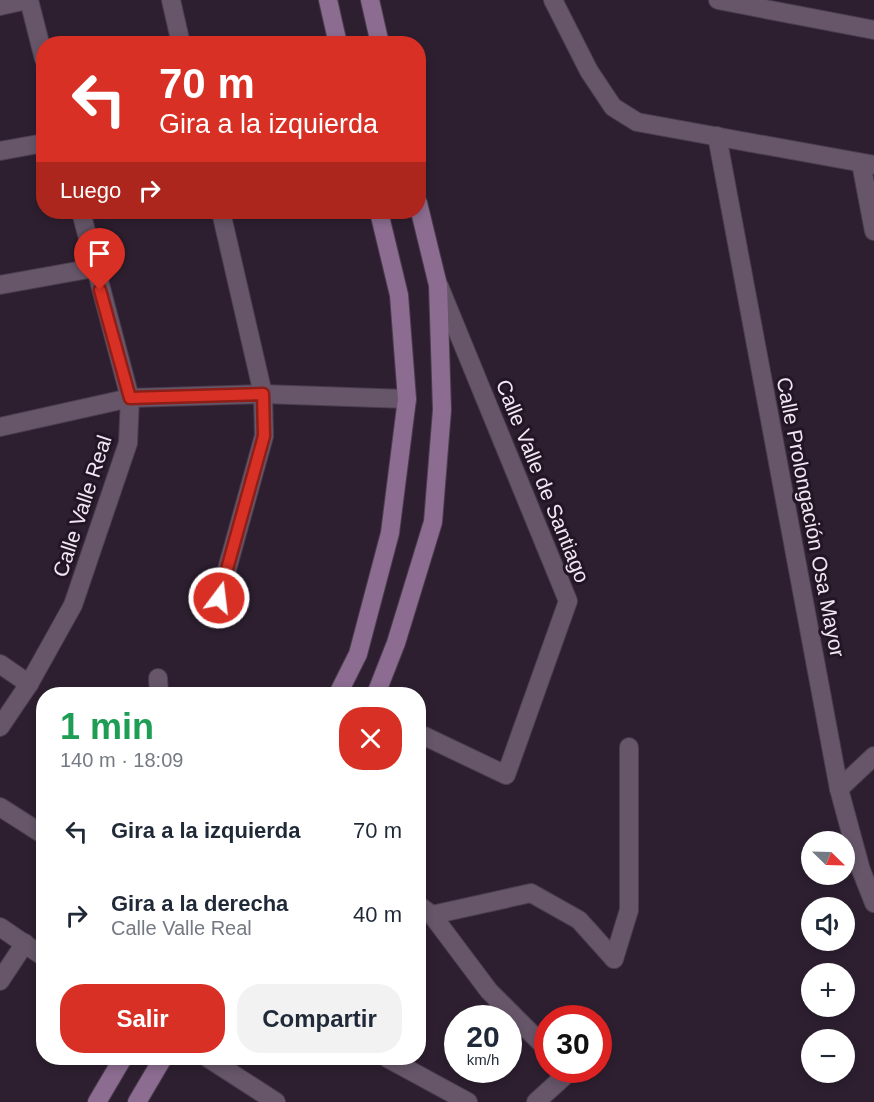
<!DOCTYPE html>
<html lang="es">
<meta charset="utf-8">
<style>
body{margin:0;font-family:Arial,sans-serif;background:#f2f2f3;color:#1f2937;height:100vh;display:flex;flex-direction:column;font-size:22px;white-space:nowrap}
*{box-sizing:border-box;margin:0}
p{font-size:20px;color:#747a83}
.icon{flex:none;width:33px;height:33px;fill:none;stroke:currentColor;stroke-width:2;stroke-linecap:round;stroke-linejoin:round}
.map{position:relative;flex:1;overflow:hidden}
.drawer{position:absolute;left:36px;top:687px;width:390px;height:378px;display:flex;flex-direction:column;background:#fff;border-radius:24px;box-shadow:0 3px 9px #0003}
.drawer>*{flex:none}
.top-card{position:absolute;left:36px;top:36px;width:390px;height:183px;border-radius:24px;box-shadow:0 3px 9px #0003;background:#d93025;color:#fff;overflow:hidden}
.needle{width:39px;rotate:113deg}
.tools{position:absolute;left:801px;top:831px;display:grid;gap:12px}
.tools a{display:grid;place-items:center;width:54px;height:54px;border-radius:50%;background:#fff;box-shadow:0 3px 9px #0003;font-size:30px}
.speed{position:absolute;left:444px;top:1005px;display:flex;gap:12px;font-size:30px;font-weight:700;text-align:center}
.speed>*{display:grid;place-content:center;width:78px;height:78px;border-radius:50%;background:#fff;box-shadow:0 3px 9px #0003;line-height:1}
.speed small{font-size:15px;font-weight:400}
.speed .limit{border:9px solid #d22;background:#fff;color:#111}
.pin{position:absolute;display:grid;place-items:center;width:51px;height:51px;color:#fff;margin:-62px -26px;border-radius:50% 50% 50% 0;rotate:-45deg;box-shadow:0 0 6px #0007}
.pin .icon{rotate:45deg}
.me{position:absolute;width:66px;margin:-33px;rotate:15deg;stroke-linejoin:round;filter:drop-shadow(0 0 4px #0008)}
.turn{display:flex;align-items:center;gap:21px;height:126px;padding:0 24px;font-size:27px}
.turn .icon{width:78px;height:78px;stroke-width:2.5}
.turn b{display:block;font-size:42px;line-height:51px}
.then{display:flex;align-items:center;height:57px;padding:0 24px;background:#0003;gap:12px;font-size:22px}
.round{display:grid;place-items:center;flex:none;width:63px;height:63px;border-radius:24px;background:#f2f2f3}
.head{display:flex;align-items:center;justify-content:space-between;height:102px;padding:0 24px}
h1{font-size:36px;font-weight:700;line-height:45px;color:#1e9e55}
.action{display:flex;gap:12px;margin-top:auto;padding:12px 24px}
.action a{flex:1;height:69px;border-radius:24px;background:#d93025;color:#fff;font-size:24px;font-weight:700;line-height:69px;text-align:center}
.action a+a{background:#f2f2f3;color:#1f2937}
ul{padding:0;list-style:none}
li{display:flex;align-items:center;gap:18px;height:84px;padding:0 24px}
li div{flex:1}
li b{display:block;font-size:22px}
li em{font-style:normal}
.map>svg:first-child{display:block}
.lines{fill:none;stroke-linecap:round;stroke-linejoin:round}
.street-casing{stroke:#4a3e4d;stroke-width:20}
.secondary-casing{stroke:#4a3e4d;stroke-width:20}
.street{stroke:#67566a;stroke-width:18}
.secondary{stroke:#8c6d91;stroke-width:18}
.route-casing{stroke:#8d1f18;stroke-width:15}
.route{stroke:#d93025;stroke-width:10}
.labels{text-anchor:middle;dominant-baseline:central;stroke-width:6;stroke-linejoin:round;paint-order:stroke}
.street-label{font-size:21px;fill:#f1e7f3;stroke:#231526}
</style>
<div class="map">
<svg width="874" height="1102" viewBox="0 0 874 1102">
<rect width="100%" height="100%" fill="#2d1f30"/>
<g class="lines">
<!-- street casing -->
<g class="street-casing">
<g id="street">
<path d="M 29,0 L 44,59"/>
<path d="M 171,0 L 181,44"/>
<path d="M 553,0 L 589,71 L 613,107 L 637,122 L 874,165"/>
<path d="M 718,0 L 874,30"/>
<path d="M 0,6 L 27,0"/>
<path d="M 717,136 L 839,789 L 861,870 L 874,903"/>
<path d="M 0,151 L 44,143"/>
<path d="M 861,163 L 874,231"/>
<path d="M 0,285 L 94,268"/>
<path d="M 0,427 L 130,398 L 263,394 L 407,399"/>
<path d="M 219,598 L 264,436 L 263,394 L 221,212"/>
<path d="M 0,664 L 29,684"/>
<path d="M 158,678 L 159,694"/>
<path d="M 0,727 L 29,684 L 73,605 L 128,443 L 130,398 L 81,212"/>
<path d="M 418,733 L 506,775 L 568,601 L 439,286"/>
<path d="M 839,789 L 874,756"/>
<path d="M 0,807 L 44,835"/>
<path d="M 418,905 L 432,915 L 489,991 L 548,1050"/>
<path d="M 432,915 L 531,893 L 579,920 L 614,959"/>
<path d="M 0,927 L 44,957"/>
<path d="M 614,959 L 629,910 L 629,747"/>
<path d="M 0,981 L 25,943"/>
<path d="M 208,1058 L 276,1102"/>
<path d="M 387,1058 L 468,1102"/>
<path d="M 536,1102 L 569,1072 L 566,1070"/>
</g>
</g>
<!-- secondary casing -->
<g class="secondary-casing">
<g id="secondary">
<path d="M 328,0 L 338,44"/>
<path d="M 370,0 L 380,44"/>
<path d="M 338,694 L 358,654 L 390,533 L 407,399 L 399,295 L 379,212"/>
<path d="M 376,694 L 396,643 L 433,522 L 442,410 L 438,285 L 418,203"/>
<path d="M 97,1102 L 123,1058"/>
<path d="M 137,1102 L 163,1058"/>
</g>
</g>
<!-- street -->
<use href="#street" class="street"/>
<!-- secondary -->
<use href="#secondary" class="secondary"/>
</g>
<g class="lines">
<!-- route casing -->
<g class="route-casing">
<path id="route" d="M 100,290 L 130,398 L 263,394 L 264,436 L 219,598"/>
</g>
<!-- route -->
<use href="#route" class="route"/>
</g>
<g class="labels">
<!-- street labels -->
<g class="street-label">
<text transform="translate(543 481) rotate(68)">Calle Valle de Santiago</text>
<text transform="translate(82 506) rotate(-72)">Calle Valle Real</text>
<text transform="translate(811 517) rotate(79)">Calle Prolongación Osa Mayor</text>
</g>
</g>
</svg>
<div class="tools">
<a><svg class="needle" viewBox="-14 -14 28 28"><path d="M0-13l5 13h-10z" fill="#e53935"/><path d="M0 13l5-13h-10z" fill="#747a83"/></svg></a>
<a><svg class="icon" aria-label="sound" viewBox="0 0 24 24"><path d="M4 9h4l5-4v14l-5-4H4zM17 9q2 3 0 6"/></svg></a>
<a>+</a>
<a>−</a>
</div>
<div class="speed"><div>20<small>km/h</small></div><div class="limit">30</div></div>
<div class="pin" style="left:100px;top:290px;background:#d93025"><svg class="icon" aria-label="arrive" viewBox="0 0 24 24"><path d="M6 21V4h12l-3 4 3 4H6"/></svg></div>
<svg class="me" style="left:219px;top:598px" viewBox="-20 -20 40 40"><circle r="17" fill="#d93025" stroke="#fff" stroke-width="3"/><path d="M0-11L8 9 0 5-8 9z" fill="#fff"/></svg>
<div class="top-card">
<div class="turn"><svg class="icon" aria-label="left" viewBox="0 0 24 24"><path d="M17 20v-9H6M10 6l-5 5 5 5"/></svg><div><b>70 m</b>Gira a la izquierda</div></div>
<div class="then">Luego<svg class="icon" aria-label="right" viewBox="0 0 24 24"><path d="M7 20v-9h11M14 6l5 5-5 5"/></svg></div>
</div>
<section class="drawer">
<div class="head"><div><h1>1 min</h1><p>140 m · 18:09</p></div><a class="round" style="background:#d93025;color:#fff"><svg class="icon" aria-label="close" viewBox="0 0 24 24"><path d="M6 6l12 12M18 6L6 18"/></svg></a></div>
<ul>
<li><svg class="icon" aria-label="left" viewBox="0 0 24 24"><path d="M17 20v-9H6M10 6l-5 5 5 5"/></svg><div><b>Gira a la izquierda</b></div><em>70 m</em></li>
<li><svg class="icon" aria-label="right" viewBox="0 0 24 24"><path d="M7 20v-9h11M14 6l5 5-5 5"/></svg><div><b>Gira a la derecha</b><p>Calle Valle Real</p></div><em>40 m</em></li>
</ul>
<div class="action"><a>Salir</a><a>Compartir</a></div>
</section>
</div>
